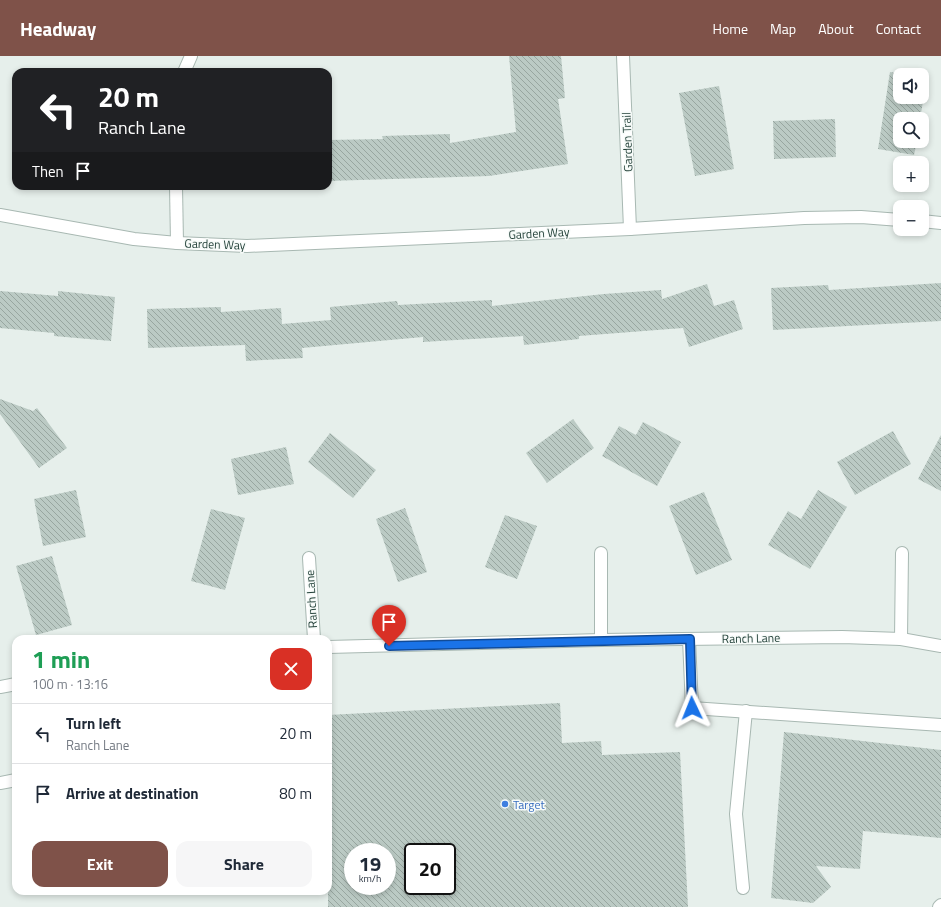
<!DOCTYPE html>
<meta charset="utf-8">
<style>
body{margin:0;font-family:"Titillium Web",sans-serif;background:#f6f6f7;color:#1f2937;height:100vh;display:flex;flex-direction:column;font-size:15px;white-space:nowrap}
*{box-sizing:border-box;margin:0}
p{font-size:13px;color:#747a83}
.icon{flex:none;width:22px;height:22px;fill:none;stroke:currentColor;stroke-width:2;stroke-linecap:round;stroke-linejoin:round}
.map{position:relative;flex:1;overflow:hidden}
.panel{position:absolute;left:12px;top:579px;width:320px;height:260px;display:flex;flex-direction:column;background:#fff;border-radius:12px;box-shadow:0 2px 6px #0003}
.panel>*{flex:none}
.hud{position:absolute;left:12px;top:12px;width:320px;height:122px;border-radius:12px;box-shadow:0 2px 6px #0003;background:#202124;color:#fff;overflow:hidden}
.fabs{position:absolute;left:893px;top:12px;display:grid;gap:8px}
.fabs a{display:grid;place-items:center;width:36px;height:36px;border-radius:8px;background:#fff;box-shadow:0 2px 6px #0003;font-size:20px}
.speed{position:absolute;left:344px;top:787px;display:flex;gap:8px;font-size:20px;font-weight:700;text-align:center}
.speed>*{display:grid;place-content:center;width:52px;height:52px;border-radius:50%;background:#fff;box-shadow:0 2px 6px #0003;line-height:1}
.speed small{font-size:10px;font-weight:400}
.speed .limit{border:2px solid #111;border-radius:6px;background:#fff;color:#111}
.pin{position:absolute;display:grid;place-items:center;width:34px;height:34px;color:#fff;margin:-41px -17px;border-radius:50% 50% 50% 0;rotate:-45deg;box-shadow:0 0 4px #0007}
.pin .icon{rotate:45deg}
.me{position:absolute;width:44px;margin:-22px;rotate:358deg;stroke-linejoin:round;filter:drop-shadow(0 0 3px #0008)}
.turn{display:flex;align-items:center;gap:14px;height:84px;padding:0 20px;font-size:18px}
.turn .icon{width:52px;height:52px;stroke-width:2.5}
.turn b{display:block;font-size:28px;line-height:34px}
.then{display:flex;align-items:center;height:38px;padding:0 20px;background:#0003;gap:8px;font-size:15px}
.round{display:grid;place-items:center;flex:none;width:42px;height:42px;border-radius:12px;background:#f6f6f7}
.headline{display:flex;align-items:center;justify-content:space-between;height:68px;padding:0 20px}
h1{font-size:24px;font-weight:700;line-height:30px;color:#1e9e55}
.primary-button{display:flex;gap:8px;margin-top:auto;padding:8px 20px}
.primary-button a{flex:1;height:46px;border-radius:12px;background:#7f5249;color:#fff;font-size:16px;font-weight:700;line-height:46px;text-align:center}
.primary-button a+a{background:#f6f6f7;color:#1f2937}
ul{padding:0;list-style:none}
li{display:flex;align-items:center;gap:12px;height:60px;padding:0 20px;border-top:1px solid #e0e1e3}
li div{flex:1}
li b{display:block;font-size:15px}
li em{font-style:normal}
header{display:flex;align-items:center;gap:24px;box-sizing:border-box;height:56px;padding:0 20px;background:#7f5249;color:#fff}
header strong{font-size:19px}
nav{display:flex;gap:22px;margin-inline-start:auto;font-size:14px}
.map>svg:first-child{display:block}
.building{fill:url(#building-back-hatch);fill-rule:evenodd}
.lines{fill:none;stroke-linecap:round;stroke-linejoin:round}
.minor-casing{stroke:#a8b8b2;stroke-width:14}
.minor{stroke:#fff;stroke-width:12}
.route-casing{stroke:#114b97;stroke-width:10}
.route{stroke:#1a73e8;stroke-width:7}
.shop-dot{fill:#3f7fe0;stroke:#f7fbf9;stroke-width:1.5}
.labels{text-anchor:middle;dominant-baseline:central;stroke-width:3;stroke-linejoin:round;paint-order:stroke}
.street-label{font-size:12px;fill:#24423a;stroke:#f7fbf9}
.shop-label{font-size:12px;fill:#366cbe;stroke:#f7fbf9;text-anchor:start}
</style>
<header>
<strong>Headway</strong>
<nav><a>Home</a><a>Map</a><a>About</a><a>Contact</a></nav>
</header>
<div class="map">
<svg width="941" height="851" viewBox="0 0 941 851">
<defs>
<pattern id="building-back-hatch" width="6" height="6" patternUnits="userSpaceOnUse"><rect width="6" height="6" fill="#bbcac4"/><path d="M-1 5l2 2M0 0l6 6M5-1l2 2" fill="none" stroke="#98a6a0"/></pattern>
</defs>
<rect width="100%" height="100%" fill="#e6efeb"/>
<!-- building -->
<g class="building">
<path d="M 509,0 L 561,0 L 565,42 L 558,43 L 568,108 L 489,120 L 328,125 L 328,84 L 383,83 L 382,80 L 450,78 L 450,87 L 516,76 Z"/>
<path d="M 890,16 L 910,19 L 900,19 L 900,41 L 922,41 L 922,21 L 927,22 L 920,63 L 900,63 L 900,85 L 917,85 L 914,99 L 878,93 Z"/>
<path d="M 719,30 L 734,113 L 695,120 L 679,37 Z"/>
<path d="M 835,63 L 836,101 L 774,103 L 773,65 Z"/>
<path d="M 941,227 L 941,265 L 773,274 L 771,232 L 828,229 L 829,234 Z"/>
<path d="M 707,228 L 714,250 L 734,244 L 743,273 L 689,291 L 683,272 L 579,280 L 579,283 L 524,289 L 523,280 L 423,286 L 423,281 L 302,292 L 303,302 L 246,305 L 245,289 L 148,292 L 147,253 L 221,251 L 221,256 L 281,252 L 282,268 L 331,264 L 330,251 L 397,245 L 398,249 L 492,244 L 492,250 L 604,238 L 661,234 L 662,243 Z"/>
<path d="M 0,235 L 58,240 L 58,235 L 115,241 L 111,285 L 54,280 L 54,277 L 0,272 Z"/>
<path d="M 0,343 L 33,355 L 37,352 L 67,392 L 39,412 L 0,358 Z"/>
<path d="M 573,363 L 594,392 L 547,427 L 526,397 Z"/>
<path d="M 643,366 L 681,386 L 657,430 L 602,400 L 619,370 L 636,379 Z"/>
<path d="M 893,375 L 911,408 L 855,439 L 837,406 Z"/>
<path d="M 330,377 L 376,414 L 353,442 L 308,406 Z"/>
<path d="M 941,379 L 941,435 L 918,423 Z"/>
<path d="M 286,391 L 294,428 L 238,439 L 231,403 Z"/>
<path d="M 76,434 L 86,481 L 43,490 L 34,443 Z"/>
<path d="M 818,434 L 847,451 L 810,513 L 768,489 L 788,455 L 801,463 Z"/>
<path d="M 704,436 L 732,504 L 696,519 L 669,450 Z"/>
<path d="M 405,452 L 427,516 L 398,526 L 376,463 Z"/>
<path d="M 211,453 L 245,462 L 225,534 L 191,525 Z"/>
<path d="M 505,459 L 537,470 L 517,523 L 485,511 Z"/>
<path d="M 52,500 L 72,569 L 36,579 L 16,510 Z"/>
<path d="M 560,647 L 562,687 L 601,685 L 602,699 L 680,696 L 688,851 L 328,851 L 328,659 ZM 353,796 L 387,796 L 387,830 L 353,830 ZM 413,796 L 447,796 L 447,830 L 413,830 Z"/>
<path d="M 784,676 L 941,694 L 941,782 L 863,775 L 860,813 L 816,810 L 831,831 L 813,847 L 771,842 Z"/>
</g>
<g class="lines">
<!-- minor casing -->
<g class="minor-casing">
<g id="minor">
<path d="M 623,0 L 630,173"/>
<path d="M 184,16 L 191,0"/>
<path d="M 176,130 L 177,187"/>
<path d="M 0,159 L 134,183 L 177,187 L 247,190 L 630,173 L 804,162 L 861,161 L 900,164"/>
<path d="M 922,165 L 941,167"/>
<path d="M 601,497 L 601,584"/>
<path d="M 309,502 L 314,583"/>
<path d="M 689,583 L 692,652 L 941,669"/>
<path d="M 901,583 L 902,497"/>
<path d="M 328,591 L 601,584 L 842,581 L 901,583 L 941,590"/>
<path d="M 0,631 L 16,628"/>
<path d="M 0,727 L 16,724"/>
<path d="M 743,832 L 736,758 L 746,655"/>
<path d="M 939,851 L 941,849"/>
</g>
</g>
<!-- minor -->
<use href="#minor" class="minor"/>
</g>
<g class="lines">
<!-- route casing -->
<g class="route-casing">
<path id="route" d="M 389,590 L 690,583 L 692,652"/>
</g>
<!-- route -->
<use href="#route" class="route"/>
</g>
<!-- markers -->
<circle class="shop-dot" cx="505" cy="748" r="4"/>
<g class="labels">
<!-- street labels -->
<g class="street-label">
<text transform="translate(627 86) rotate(-92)">Garden Trail</text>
<text transform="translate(539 177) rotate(-3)">Garden Way</text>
<text transform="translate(215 188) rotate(2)">Garden Way</text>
<text transform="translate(311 543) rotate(-93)">Ranch Lane</text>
<text transform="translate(751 582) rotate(-1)">Ranch Lane</text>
</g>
<!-- shop labels -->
<g class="shop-label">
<text x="513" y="748">Target</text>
</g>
</g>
</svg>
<div class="fabs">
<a><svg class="icon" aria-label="sound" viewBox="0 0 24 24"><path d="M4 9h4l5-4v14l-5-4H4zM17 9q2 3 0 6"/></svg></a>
<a><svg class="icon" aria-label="search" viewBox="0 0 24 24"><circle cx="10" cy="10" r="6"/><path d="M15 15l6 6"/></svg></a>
<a>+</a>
<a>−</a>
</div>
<div class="speed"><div>19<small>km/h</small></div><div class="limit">20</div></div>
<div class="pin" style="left:389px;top:590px;background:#d93025"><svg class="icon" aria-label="arrive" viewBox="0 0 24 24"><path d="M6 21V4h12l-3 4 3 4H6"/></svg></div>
<svg class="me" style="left:692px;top:652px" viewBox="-20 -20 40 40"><path d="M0-17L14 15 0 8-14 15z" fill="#1a73e8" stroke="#fff" stroke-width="4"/></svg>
<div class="hud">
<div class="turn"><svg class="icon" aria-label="left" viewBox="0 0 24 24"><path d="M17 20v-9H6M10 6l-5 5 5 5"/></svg><div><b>20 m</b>Ranch Lane</div></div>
<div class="then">Then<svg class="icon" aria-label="arrive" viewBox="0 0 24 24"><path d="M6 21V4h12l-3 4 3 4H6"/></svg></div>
</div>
<section class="panel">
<div class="headline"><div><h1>1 min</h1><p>100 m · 13:16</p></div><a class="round" style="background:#d93025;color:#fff"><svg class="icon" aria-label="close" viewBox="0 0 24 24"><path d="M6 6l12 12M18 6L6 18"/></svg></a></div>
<ul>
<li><svg class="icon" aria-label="left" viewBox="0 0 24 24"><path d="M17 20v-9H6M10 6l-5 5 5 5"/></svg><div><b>Turn left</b><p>Ranch Lane</p></div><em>20 m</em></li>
<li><svg class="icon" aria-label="arrive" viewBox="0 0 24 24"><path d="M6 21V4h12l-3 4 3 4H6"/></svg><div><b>Arrive at destination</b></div><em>80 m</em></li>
</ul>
<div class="primary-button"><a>Exit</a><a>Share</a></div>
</section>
</div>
